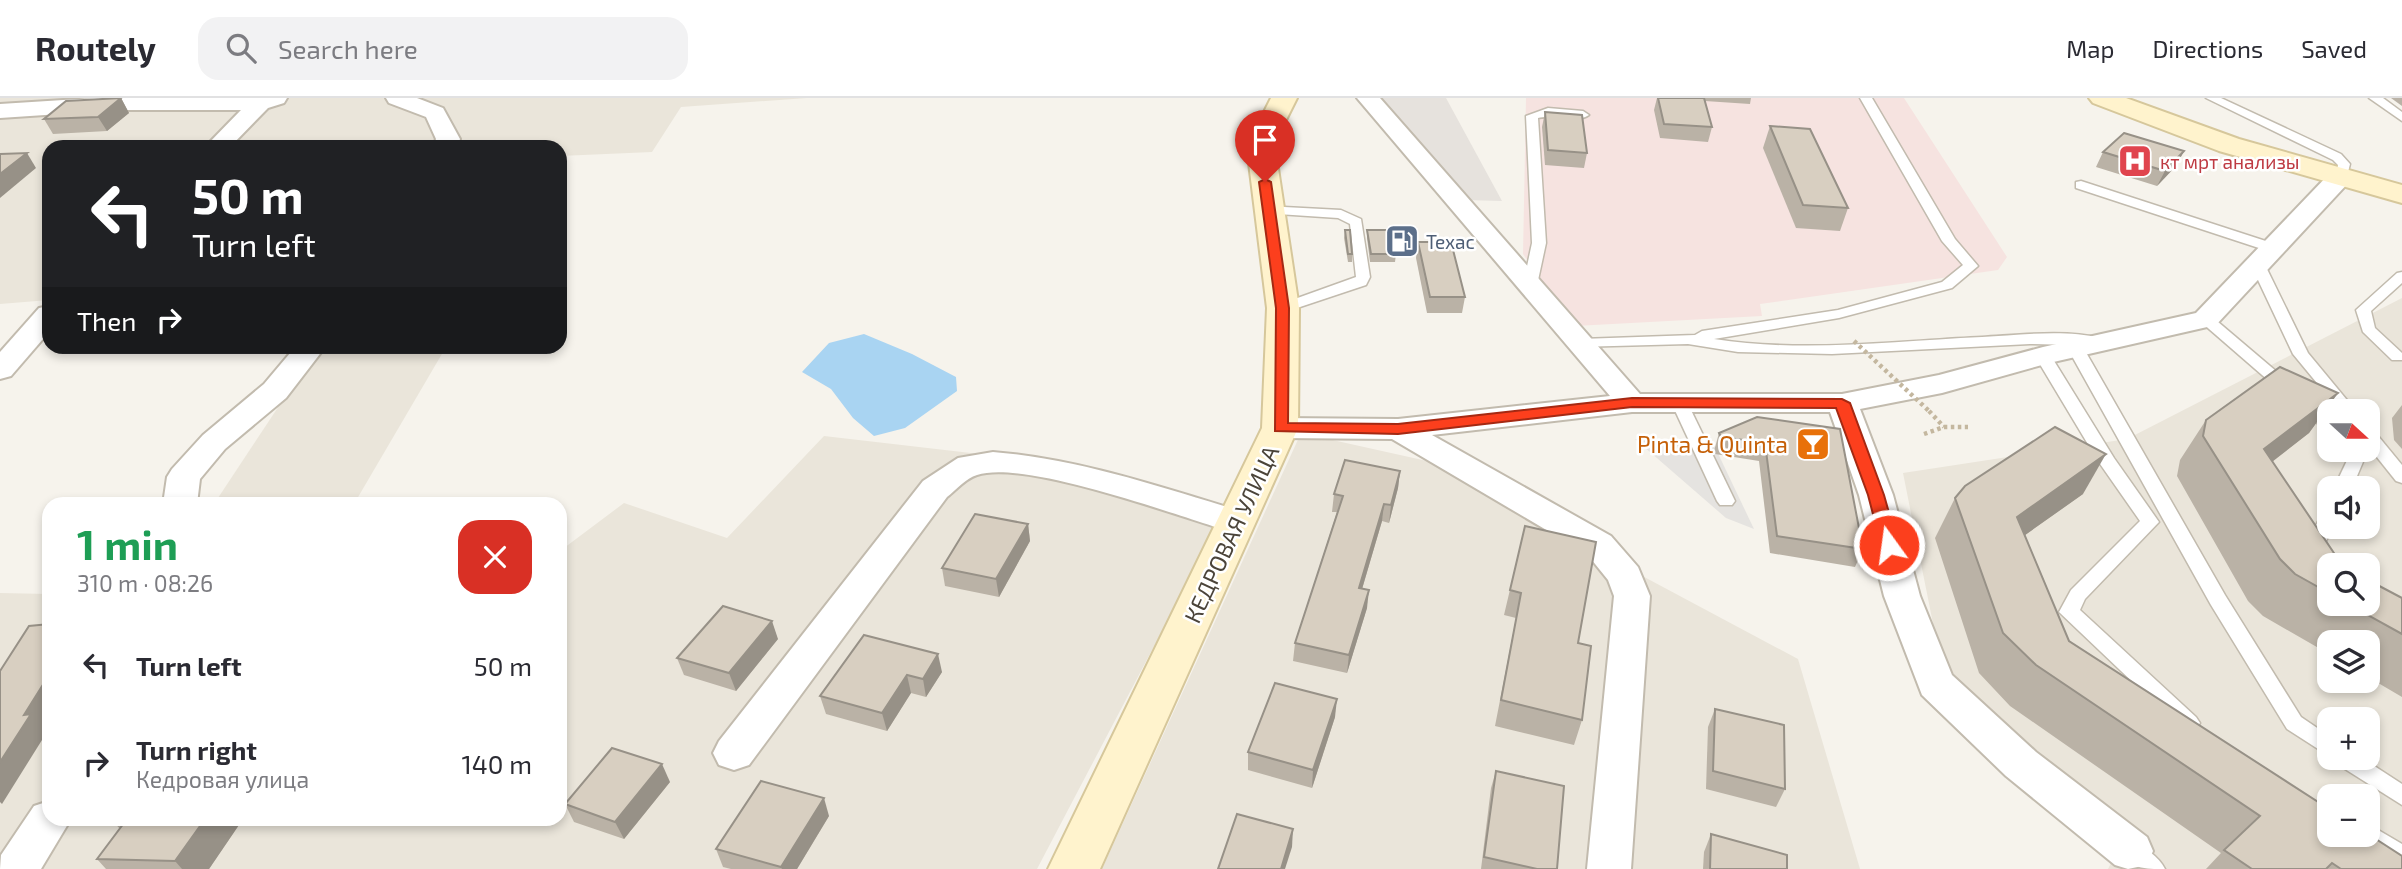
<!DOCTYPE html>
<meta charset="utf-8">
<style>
body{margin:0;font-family:"Exo 2",sans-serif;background:#f2f2f3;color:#2b2b33;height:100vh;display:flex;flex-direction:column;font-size:26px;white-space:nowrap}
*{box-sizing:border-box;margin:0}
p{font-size:23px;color:#7c7c81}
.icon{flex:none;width:38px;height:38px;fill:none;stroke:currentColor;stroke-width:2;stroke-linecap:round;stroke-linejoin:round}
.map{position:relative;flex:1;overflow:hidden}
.details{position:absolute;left:42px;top:399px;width:525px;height:329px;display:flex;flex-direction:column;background:#fff;border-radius:21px;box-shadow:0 4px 10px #0003}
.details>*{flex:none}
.guide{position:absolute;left:42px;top:42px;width:525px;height:214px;border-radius:21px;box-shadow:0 4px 10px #0003;background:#202124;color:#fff;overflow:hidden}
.needle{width:46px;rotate:111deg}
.tools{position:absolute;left:2317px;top:301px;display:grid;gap:14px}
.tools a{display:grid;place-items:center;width:63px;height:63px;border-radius:14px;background:#fff;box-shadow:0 4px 10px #0003;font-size:35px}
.pin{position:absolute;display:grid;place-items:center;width:60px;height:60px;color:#fff;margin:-72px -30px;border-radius:50% 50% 50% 0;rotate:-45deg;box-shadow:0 0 7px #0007}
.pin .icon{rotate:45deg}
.me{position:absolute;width:77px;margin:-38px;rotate:346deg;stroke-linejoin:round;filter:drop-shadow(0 0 5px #0008)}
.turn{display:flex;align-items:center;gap:24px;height:147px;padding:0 35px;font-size:32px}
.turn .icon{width:91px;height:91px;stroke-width:2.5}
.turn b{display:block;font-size:49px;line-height:60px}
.then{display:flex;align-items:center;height:66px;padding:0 35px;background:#0003;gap:14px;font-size:26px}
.round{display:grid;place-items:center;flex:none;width:74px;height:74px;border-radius:21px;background:#f2f2f3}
.overview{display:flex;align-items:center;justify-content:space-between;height:119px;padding:0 35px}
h1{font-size:42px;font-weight:700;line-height:52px;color:#1e9e55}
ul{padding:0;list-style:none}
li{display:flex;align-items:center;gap:21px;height:98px;padding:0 35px}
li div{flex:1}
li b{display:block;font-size:26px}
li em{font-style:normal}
header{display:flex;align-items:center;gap:42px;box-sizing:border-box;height:98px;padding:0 35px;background:#fff;border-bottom:2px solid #e1e1e2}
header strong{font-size:33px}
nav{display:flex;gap:38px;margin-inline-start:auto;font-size:24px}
.search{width:490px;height:63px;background:#f2f2f3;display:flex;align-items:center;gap:18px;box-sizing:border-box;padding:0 24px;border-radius:21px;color:#7c7c81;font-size:26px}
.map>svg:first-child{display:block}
.residential{fill:#eae5da;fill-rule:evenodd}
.industrial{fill:#e6e2dd}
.medical{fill:#f6e3e0}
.parking{fill:#e5e3e0}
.water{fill:#a9d4f2}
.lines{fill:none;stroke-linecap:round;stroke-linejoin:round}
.lane-casing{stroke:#c2bbae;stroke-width:3}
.street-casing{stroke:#c2bbae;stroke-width:4}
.secondary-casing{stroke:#d6c79b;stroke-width:4}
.path{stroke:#c4b79f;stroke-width:4.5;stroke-dasharray:3.5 3.5;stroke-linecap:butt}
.lane{fill:#fff;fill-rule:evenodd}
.street{fill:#fff;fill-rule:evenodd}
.secondary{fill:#fff3cd;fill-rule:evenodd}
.path-bridge{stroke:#c4b79f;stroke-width:4.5;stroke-dasharray:3.5 3.5;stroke-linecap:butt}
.wall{fill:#bab2a6}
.shaded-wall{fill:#979187}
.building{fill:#d8cfc1;stroke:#979187;stroke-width:2}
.route{fill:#fc3f1d;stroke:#a42913;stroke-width:2}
.labels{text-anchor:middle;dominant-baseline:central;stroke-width:5;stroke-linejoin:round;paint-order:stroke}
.far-health-label{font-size:19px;fill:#be3a42;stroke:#fff;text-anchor:start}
.far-service-label{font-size:19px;fill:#4e5e75;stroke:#fff;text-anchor:start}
.food-label{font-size:23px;fill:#c56008;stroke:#fff;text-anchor:end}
.street-label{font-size:23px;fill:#4b4439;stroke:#fff}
</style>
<header>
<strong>Routely</strong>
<div class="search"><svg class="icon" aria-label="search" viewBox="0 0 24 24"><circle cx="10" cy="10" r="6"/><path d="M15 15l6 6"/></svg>Search here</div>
<nav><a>Map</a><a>Directions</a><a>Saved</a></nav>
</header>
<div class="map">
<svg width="2402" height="771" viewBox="0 0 2402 771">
<rect width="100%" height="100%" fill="#f6f3ec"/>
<!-- residential -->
<g class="residential">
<path d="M 0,0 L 807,0 L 681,9 L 652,54 L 560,58 L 560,49 L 49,49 L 49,202 L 0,206 Z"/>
<path d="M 2402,200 L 2402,771 L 2108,771 L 2114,759 L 1948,601 L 1903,375 L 2127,341 ZM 2329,313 L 2368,313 L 2368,352 L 2329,352 ZM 2329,390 L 2368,390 L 2368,429 L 2329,429 ZM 2329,467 L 2368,467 L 2368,506 L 2329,506 ZM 2329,544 L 2368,544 L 2368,583 L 2329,583 ZM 2329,621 L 2368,621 L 2368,660 L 2329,660 ZM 2329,698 L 2368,698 L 2368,737 L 2329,737 Z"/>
<path d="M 318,249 L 446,249 L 354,406 L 214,406 Z"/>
<path d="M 1301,335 L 1427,363 L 1798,561 L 1860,771 L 1102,771 Z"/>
<path d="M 824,338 L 988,357 L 1226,411 L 1037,771 L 0,771 L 0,495 L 49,496 L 49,721 L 560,721 L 560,453 L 624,405 L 727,440 Z"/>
</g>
<!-- industrial -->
<path class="industrial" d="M 1381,0 L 1446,0 L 1502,103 L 1464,102 Z"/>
<!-- medical -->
<path class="medical" d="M 1526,0 L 1904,0 L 2007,159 L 1998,172 L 1760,206 L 1762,218 L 1575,228 L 1523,156 Z"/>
<!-- parking -->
<path class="parking" d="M 1635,341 L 1713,345 L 1754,431 L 1726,420 Z"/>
<!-- water -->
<path class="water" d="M 864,236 L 912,256 L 956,279 L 957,293 L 905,330 L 874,338 L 853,320 L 831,291 L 802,274 L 829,245 Z"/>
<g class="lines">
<!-- lane casing -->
<g class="lane-casing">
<g id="lane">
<path d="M 1860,0 L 1872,0 L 1955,141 L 1978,168 L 1952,190 L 1839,220 L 1714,241 C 1802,255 1894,243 1982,239 C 2018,237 2066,231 2100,240 L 2103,243 L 2100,246 L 2079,247 L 2084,251 L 2225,497 L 2301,619 L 2329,638 L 2329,658 L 2287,631 L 2211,507 L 2068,251 L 2074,247 L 2030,246 L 1832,256 L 1738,254 L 1688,246 L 1576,249 L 1573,246 L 1581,241 L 1695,237 L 1702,233 L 1838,212 L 1942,184 L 1963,167 L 1942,143 Z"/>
<path d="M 2206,0 L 2221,0 L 2341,56 L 2350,66 L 2347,78 L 2336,81 L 2338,67 L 2333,62 Z"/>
<path d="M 2369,0 L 2383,0 L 2402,14 L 2402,23 Z"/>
<path d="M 1548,10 L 1583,13 L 1589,17 C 1577,26 1553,16 1538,20 L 1546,145 L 1537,187 L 1530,191 L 1523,187 L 1532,145 L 1526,18 Z"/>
<path d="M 2081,83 L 2278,147 L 2280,150 L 2278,153 L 2268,153 L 2076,90 L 2076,84 Z"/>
<path d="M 1267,108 L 1341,112 L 1361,121 L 1370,179 L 1366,187 L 1288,213 L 1278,213 L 1278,207 L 1356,179 L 1350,126 L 1338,120 L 1262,115 L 1260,112 Z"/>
<path d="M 2257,161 L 2264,165 L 2308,255 L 2356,313 L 2340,313 L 2293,256 L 2250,165 Z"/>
<path d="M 2402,174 L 2402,185 L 2371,213 L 2375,230 L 2402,255 L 2402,262 L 2392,262 L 2363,234 L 2356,212 L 2397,175 Z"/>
<path d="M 2206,217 L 2211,218 L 2329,318 L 2329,331 L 2323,330 L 2201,224 L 2199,221 L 2201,218 Z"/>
<path d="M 2043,253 L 2051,258 L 2114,360 L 2159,424 L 2085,501 L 2080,512 L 2196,619 L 2200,625 L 2196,631 L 2189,633 L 2182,631 L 2059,514 L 2071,492 L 2140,423 L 2098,363 L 2035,258 Z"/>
<path d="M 1680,301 L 1688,306 L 1735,403 L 1732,407 L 1720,407 L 1717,403 L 1672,306 Z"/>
<path d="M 2368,332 L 2374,333 L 2402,367 L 2402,385 L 2396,383 L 2368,348 Z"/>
<path d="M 2368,351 L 2368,352 L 2352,390 L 2334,390 L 2352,352 Z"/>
<path d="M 2329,412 L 2329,429 L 2333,429 L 2321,453 L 2336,467 L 2329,467 L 2329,479 L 2322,477 L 2302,454 L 2323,414 Z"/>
<path d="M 2334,660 L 2362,660 L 2402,686 L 2402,707 L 2337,666 Z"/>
<path d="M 2368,726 L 2402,746 L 2402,768 L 2360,743 L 2357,737 L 2368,737 Z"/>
<path d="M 2131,743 C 2144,748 2159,759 2165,771 C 2145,771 2129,771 2119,753 L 2123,746 Z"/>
</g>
</g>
<!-- street casing -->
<g class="street-casing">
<g id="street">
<path d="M 95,0 L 287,0 L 284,5 L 268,10 L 230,49 L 205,49 L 241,12 L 120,12 L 0,20 L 0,6 Z"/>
<path d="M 386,0 L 417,0 L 443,10 L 460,41 L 457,49 L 433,49 L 436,41 L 426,19 L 389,5 Z"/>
<path d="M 1357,0 L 1380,0 L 1640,296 L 1842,296 L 1939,277 L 2043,249 L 2196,215 L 2332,73 L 2350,73 L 2353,78 L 2350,83 L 2216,227 L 2049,265 L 1942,295 L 1860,311 L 1893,397 L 1920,498 L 1952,577 L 2036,654 L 2147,739 L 2153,753 L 2147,767 L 2128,771 L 2115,767 L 2006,678 L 1922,597 L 1884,498 L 1859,397 L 1830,314 L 1632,314 L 1432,337 L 1611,438 L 1638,469 L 1650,498 L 1631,771 L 1587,771 L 1614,498 L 1608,482 L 1587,456 L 1392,341 L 1280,340 L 1269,337 L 1264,330 L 1269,323 L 1280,320 L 1398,321 L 1610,298 Z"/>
<path d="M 49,208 L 49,234 L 11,278 L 0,281 L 0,254 L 39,210 Z"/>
<path d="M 296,248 L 326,248 L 286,300 L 225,351 L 200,381 L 197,406 L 163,406 L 167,379 L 172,371 L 203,337 L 264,286 Z"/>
<path d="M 993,354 C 1081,361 1166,391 1250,416 L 1255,424 L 1250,432 L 1238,436 C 1183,420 1026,361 977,377 C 966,380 956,392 947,399 L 749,667 L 734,672 L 719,667 L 713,655 L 719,643 L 923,383 L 958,360 Z"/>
<path d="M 49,703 L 49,721 L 71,721 L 41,771 L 0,771 L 1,757 L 34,708 Z"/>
</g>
</g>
<!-- secondary casing -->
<g class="secondary-casing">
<g id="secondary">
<path d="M 1271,0 L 1297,0 L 1280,34 L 1276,57 L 1299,210 L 1298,330 L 1100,771 L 1048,771 L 1262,330 L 1267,210 L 1248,57 L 1254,34 Z"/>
<path d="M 2089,0 L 2126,0 L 2239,41 L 2402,87 L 2402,105 L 2219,53 L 2093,5 Z"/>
</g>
</g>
<!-- path -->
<g class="path">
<path d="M 1929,313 L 1944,329"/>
<path d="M 1924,336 L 1944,329 L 1968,329"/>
</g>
<!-- lane -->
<use href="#lane" class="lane"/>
<!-- street -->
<use href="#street" class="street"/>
<!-- secondary -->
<use href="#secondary" class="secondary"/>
<!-- path-bridge -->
<path class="path-bridge" d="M 1854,243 L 1929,313"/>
</g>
<!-- wall -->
<g class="wall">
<path d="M 121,0 L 129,15 L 107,33 L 53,36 L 44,21 Z"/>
<path d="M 1657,0 L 1751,0 L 1750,6 L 1705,3 L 1712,29 L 1708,44 L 1660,40 L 1654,12 Z"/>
<path d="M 2391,0 L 2402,0 L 2402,8 Z"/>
<path d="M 1545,14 L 1587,55 L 1584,70 L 1545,67 L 1542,29 Z"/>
<path d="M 1770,28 L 1848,110 L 1840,133 L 1796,130 L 1763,50 Z"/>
<path d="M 2184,53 L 2176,68 L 2157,88 L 2096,69 L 2103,54 Z"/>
<path d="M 1345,132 L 1352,156 L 1352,164 L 1348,164 L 1344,140 Z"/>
<path d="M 1367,132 L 1396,156 L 1395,164 L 1370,164 L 1367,140 Z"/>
<path d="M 1418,144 L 1465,199 L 1462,215 L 1427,215 L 1416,160 Z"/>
<path d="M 2338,295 L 2309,335 L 2272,363 L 2329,467 L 2329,506 L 2368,506 L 2402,500 L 2402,599 L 2368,579 L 2368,544 L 2329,544 L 2329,556 L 2263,518 L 2248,503 L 2177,378 L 2180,362 L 2206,322 Z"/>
<path d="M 2402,307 L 2402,351 L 2394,342 L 2392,320 Z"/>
<path d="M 1757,319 L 1863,451 L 1855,469 L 1770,455 L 1759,363 L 1715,356 L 1714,353 L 1719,335 Z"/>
<path d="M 1400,373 L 1398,390 L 1389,425 L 1382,423 L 1362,491 L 1367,510 L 1347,575 L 1293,563 L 1295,545 L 1337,414 L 1332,414 L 1334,396 Z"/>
<path d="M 2083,396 L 2025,437 L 2069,543 L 2402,771 L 2206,771 L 2221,755 L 2010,608 L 1979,575 L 1935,440 L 1955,400 Z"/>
<path d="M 1028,426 L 1030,443 L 999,499 L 945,488 L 942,470 Z"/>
<path d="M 1525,428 L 1578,545 L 1582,622 L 1574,647 L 1495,628 L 1516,520 L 1504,517 Z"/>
<path d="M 864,537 L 942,574 L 926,599 L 911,595 L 887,633 L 826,616 L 820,598 Z"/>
<path d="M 778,541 L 736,593 L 684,577 L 677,560 Z"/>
<path d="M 1715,611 L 1785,691 L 1776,709 L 1706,691 L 1708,629 Z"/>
<path d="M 1335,619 L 1312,690 L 1248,672 L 1248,654 Z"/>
<path d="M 1496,673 L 1557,771 L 1481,771 L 1491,690 Z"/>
<path d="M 670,684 L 624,741 L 574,724 L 565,706 Z"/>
<path d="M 829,718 L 797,771 L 731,771 L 723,769 L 716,751 Z"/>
<path d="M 111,721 L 243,721 L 209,771 L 106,771 L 97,761 L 120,731 Z"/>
<path d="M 1711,736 L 1787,771 L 1703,771 L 1704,754 Z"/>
</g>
<!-- shaded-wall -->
<g class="shaded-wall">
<path d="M 121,0 L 129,15 L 107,33 L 98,19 Z"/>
<path d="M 2184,53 L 2176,68 L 2157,88 L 2165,73 Z"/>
<path d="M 27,55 L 36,70 L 0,100 L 0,76 Z"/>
<path d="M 2338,295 L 2309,335 L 2236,392 L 2264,351 Z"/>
<path d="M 2106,356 L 2083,396 L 1994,459 L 2017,419 Z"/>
<path d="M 1400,373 L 1398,390 L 1389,425 L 1391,407 Z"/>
<path d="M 1384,406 L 1382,423 L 1357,508 L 1359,490 Z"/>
<path d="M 1028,426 L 1030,443 L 999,499 L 996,481 Z"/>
<path d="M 1369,492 L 1367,510 L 1347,575 L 1349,557 Z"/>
<path d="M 772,523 L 778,541 L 736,593 L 729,575 Z"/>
<path d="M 938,556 L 942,574 L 926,599 L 923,581 Z"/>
<path d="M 49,577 L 49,621 L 44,630 L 47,634 L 2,706 L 0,704 L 0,664 L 24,617 Z"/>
<path d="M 907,577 L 911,595 L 887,633 L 882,615 Z"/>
<path d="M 1337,601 L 1335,619 L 1312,690 L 1313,672 Z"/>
<path d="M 662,666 L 670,684 L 624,741 L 615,724 Z"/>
<path d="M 824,700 L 829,718 L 797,771 L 782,771 L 781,769 Z"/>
<path d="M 205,721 L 243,721 L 209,771 L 182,771 L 175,763 Z"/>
<path d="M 1293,731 L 1292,749 L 1285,771 L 1281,771 Z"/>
</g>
<!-- building -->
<g class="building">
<path d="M 121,0 L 98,19 L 44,21 L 66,3 Z"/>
<path d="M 1658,0 L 1704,0 L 1712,29 L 1664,26 Z"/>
<path d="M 1545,14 L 1582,17 L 1587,55 L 1548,52 Z"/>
<path d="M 1770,28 L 1810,31 L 1848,110 L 1803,107 Z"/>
<path d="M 2124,35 L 2184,53 L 2165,73 L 2103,54 Z"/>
<path d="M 27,55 L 0,76 L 0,56 Z"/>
<path d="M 1345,132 L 1350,132 L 1352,156 L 1348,156 Z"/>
<path d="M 1367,132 L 1391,132 L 1396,156 L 1371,156 Z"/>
<path d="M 1418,144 L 1451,144 L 1465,199 L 1430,199 Z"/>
<path d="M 2280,269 L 2338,295 L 2264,351 L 2342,467 L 2329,467 L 2329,495 L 2295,476 L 2280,461 L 2203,338 L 2206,322 Z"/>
<path d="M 1757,319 L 1840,331 L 1863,451 L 1777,438 L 1765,345 L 1721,339 L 1719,335 Z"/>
<path d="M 2055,329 L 2106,356 L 2017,419 L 2069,543 L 2329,711 L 2329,737 L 2368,736 L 2402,758 L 2402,771 L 2341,771 L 2332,765 L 2326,771 L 2252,771 L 2224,752 L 2260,718 L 2036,567 L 2003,535 L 1955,400 L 1965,388 Z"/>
<path d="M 1345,362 L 1400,373 L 1391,407 L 1384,406 L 1359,490 L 1369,492 L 1349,557 L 1295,545 L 1343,398 L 1334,396 Z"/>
<path d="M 975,416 L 1028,426 L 996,481 L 942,470 Z"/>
<path d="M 1525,428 L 1596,444 L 1578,545 L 1591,548 L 1582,622 L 1501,602 L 1521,495 L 1510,492 Z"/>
<path d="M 2368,482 L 2402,500 L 2402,536 L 2348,506 L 2368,506 Z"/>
<path d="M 723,508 L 772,523 L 729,575 L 677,560 Z"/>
<path d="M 49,526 L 49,577 L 24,617 L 31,616 L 0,664 L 0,573 L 29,528 Z"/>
<path d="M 864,537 L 938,556 L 923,581 L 907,577 L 882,615 L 820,598 Z"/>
<path d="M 1275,585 L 1337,601 L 1313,672 L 1248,654 Z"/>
<path d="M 1715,611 L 1784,627 L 1785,691 L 1713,673 Z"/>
<path d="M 612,650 L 662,666 L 615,724 L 565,706 Z"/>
<path d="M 1496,673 L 1564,688 L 1557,771 L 1537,771 L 1484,759 Z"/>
<path d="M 761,683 L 824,700 L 781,769 L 716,751 Z"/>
<path d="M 1237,716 L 1293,731 L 1281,771 L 1218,771 Z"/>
<path d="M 127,721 L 205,721 L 175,763 L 97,761 Z"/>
<path d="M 1711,736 L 1787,757 L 1787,771 L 1710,771 Z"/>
</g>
<!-- route -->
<path class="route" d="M 1265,81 L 1271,84 L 1289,210 L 1288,325 L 1398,326 L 1632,300 L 1842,301 L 1850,305 L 1884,397 L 1898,447 L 1889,453 L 1881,447 L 1868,397 L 1836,310 L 1632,309 L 1398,336 L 1275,333 L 1276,210 L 1259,84 Z"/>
<!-- icons -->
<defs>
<g id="hospital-square" transform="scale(1.75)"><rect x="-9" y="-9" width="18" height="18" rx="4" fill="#e0444e" stroke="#fff"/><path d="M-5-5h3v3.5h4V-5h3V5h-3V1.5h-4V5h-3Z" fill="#fff"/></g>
<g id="fuel-square" transform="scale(1.75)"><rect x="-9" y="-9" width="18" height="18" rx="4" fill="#5c6f8a" stroke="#fff"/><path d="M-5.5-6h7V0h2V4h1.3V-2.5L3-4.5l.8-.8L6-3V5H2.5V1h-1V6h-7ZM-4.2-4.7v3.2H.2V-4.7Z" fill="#fff"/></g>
<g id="bar-square" transform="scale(1.75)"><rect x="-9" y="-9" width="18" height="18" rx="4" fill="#e8710a" stroke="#fff"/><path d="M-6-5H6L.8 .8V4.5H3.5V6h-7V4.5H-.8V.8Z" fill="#fff"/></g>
</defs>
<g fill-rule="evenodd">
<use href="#hospital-square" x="2135" y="63"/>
<use href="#fuel-square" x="1402" y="143"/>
<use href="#bar-square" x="1813" y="346"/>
</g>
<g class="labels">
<!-- far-health labels -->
<g class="far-health-label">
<text x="2160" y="63">кт мрт анализы</text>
</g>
<!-- far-service labels -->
<g class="far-service-label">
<text x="1426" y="143">Техас</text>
</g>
<!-- food labels -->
<g class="food-label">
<text x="1788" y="346">Pinta &amp; Quinta</text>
</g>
<!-- street labels -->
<g class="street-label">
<text transform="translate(1231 436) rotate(-65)">КЕДРОВАЯ УЛИЦА</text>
</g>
</g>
</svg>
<div class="tools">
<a><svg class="needle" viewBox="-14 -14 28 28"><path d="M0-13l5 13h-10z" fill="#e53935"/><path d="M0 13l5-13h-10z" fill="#7c7c81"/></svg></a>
<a><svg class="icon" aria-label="sound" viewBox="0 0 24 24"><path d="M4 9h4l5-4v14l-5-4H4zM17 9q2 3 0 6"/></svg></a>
<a><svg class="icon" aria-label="search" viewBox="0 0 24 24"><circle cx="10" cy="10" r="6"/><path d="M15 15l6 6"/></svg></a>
<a><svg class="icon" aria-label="layers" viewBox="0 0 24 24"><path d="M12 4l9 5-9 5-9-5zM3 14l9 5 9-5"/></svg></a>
<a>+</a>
<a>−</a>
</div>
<div class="pin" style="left:1265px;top:84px;background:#d93025"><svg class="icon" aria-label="arrive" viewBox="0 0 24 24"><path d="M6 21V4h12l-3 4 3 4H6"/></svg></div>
<svg class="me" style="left:1889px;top:447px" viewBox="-20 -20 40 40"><circle r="17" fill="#fc3f1d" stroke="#fff" stroke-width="3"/><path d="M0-11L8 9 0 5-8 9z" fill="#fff"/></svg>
<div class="guide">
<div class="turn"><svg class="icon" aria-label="left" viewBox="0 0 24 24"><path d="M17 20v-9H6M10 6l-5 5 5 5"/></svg><div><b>50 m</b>Turn left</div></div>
<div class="then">Then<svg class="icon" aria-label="right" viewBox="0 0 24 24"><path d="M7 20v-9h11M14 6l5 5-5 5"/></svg></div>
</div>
<section class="details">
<div class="overview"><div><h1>1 min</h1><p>310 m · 08:26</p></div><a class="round" style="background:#d93025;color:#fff"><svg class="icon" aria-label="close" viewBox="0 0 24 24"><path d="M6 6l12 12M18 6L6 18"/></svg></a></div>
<ul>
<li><svg class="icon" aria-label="left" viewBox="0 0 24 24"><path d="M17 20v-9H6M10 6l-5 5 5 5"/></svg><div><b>Turn left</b></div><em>50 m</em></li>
<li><svg class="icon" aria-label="right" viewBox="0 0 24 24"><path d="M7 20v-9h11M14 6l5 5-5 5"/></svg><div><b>Turn right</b><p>Кедровая улица</p></div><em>140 m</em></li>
</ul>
</section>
</div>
